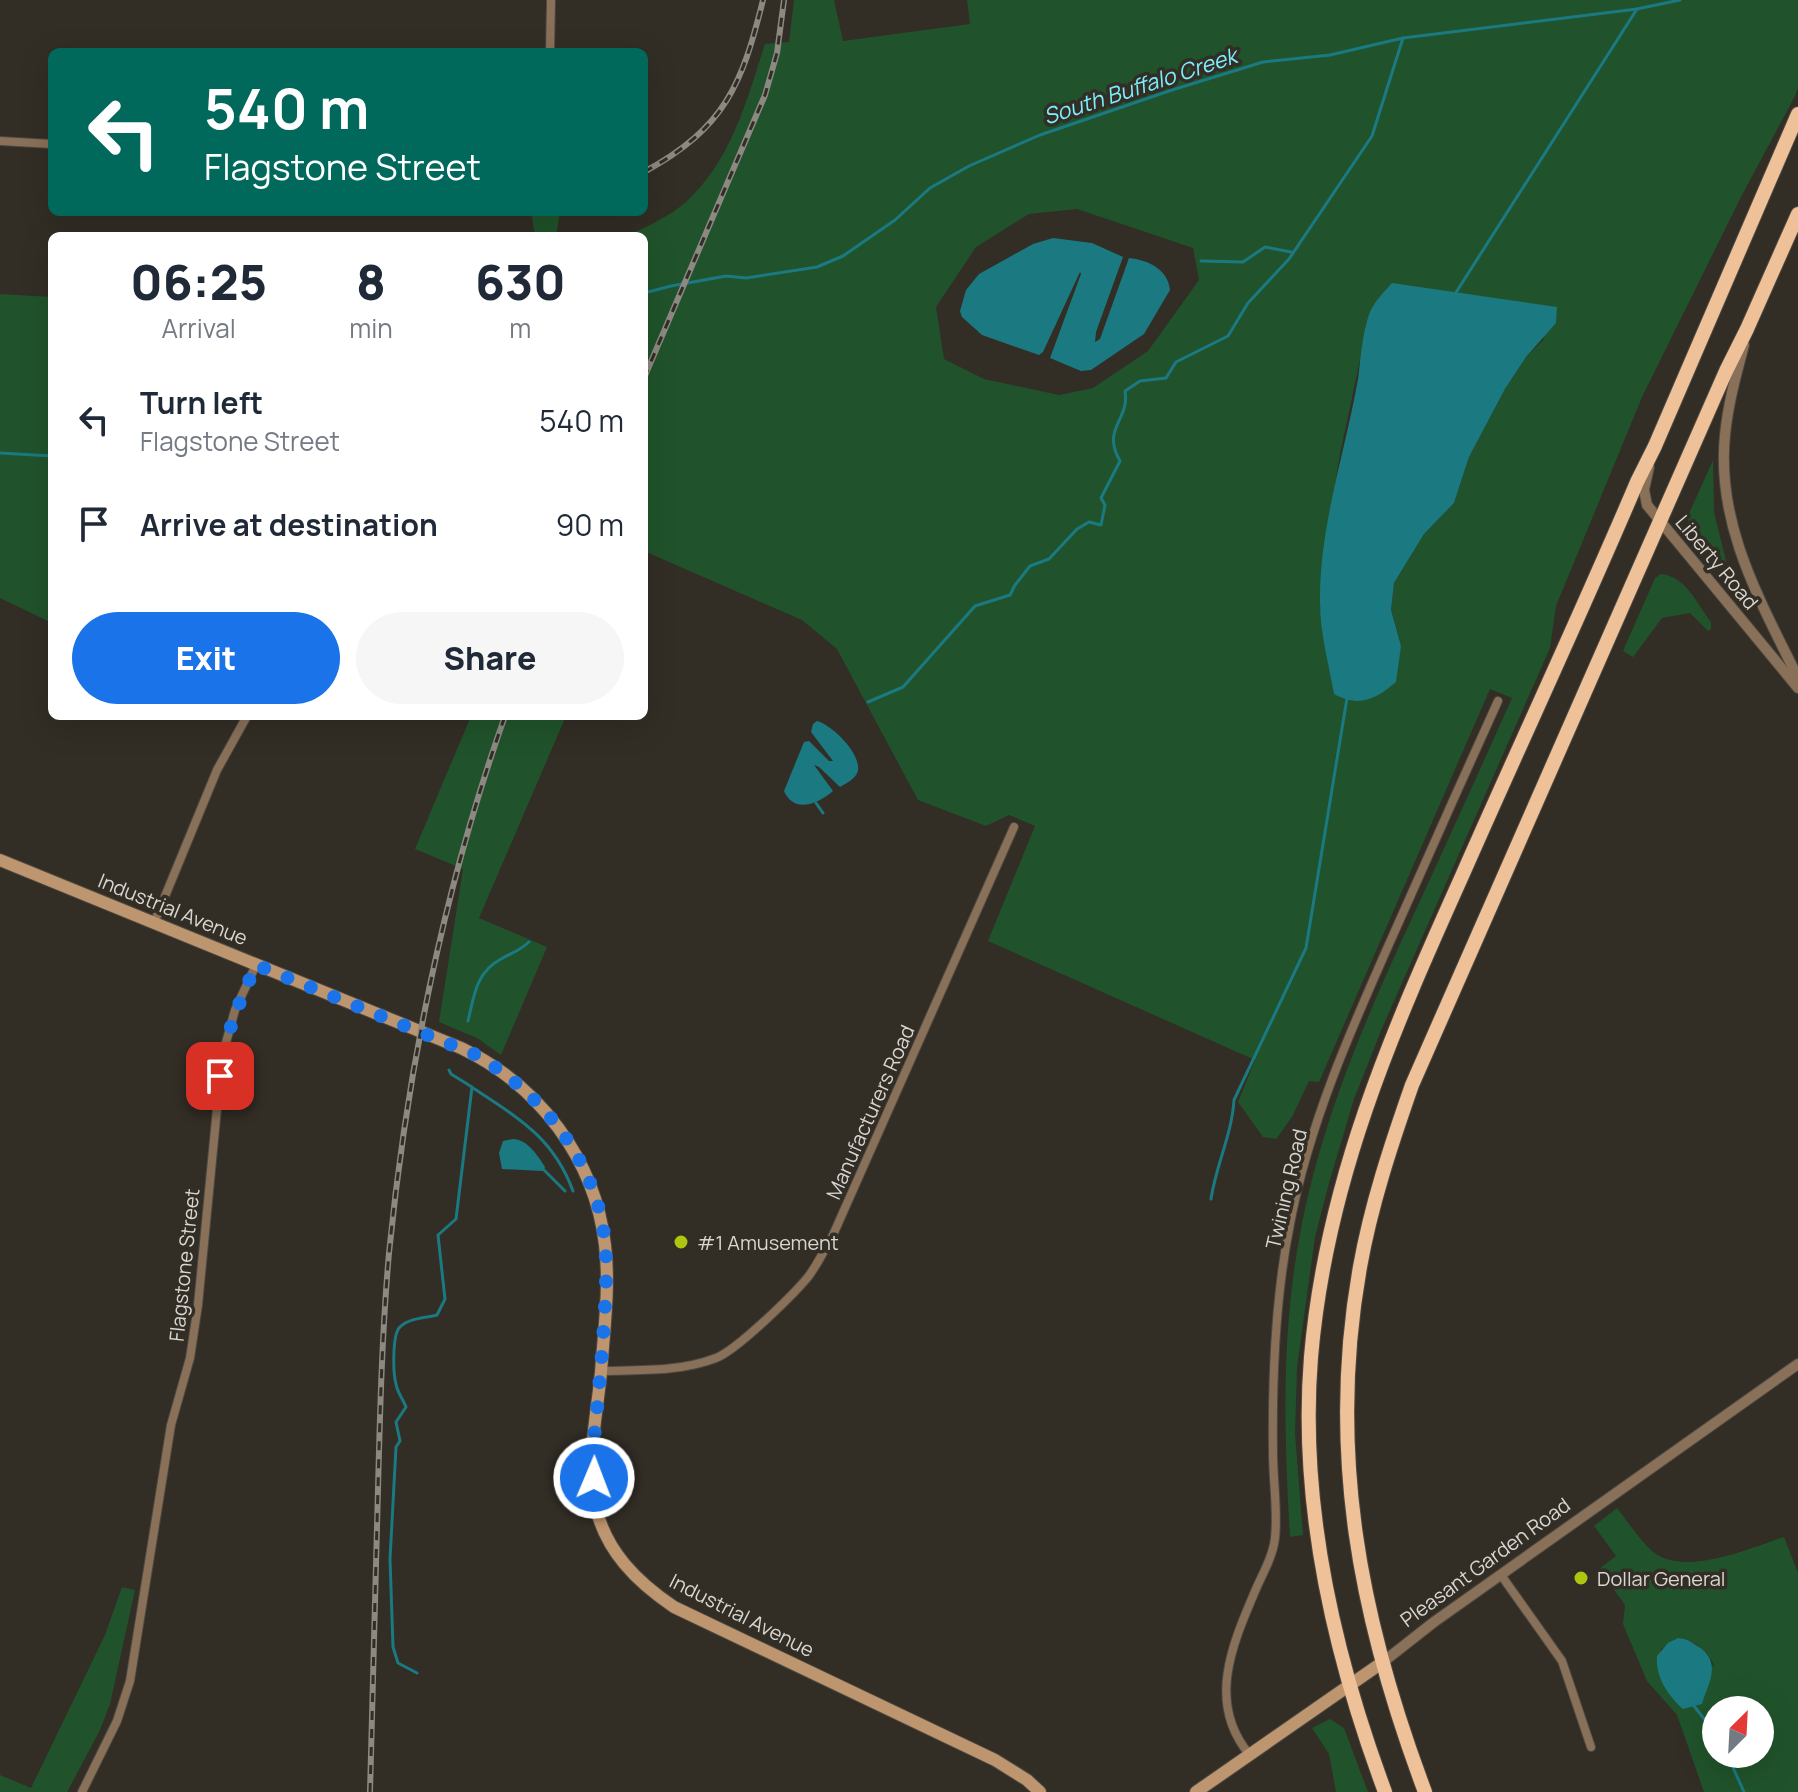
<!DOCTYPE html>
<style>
body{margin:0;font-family:Manrope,sans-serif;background:#f6f6f7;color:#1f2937;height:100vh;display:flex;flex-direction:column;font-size:30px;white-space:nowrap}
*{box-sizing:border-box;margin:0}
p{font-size:26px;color:#747a83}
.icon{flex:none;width:44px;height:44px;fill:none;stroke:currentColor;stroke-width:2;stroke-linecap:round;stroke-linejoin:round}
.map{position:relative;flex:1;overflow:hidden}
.details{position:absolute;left:48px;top:232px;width:600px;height:488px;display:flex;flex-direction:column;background:#fff;border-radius:12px;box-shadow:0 8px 32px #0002}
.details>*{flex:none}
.hud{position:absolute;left:48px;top:48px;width:600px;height:168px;border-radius:12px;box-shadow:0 8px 32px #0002;background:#00695c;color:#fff;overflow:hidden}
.needle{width:52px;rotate:24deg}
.tools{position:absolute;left:1702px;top:1696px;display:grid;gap:16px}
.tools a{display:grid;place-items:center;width:72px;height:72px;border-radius:50%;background:#fff;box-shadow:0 8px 32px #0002;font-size:40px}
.pin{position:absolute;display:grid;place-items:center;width:68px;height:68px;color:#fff;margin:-34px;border-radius:16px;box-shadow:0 4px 12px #0006}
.me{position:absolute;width:88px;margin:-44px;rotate:1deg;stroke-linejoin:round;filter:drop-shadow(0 0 6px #0008)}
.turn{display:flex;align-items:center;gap:28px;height:168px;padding:0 24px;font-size:36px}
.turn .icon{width:104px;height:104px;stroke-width:2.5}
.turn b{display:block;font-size:56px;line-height:68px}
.eta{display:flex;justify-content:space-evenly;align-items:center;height:136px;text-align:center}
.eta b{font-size:48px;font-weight:800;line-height:56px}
.action{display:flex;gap:16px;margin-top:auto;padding:16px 24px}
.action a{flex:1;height:92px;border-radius:48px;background:#1a73e8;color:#fff;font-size:32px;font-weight:800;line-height:92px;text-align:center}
.action a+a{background:#f6f6f7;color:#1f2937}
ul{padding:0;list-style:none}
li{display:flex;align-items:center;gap:24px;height:104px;padding:0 24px}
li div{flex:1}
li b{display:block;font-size:30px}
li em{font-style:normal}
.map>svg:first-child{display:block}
.green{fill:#20532b;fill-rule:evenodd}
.water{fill:#1b7982}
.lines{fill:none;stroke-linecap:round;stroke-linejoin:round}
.stream{stroke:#1b7982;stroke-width:3}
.minor-casing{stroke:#4d4841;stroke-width:10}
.tertiary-casing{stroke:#4d4841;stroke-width:12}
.secondary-casing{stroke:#4d4841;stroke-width:14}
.trunk-casing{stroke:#4d4841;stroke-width:16}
.minor{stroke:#897059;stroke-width:8}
.tertiary{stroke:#897059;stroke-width:10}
.secondary{stroke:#bd956f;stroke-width:12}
.trunk{stroke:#eec198;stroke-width:14}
.rail-casing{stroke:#8c8882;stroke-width:6}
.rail{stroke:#322d25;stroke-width:3;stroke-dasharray:9;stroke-linecap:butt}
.route{stroke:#1a73e8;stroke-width:14;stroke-dasharray:0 25.2}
.poi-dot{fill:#adc610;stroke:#322d25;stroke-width:3}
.labels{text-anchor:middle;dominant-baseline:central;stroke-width:7;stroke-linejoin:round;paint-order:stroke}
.street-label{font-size:20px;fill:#d9d6d1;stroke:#322d25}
.poi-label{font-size:20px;fill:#d9d6d1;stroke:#322d25;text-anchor:start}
.water-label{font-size:22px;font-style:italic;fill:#7beffc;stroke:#322d25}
</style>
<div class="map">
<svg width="1798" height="1792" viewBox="0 0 1798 1792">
<rect width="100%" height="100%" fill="#322d25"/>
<!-- green -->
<g class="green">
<path d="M 794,0 L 834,0 L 843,41 L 970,24 L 967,0 L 1798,0 L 1798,88 L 1795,96 L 1741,197 L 1642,397 L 1556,606 L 1550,648 L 1383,1026 L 1354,1099 L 1329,1183 L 1315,1237 L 1297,1367 L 1295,1433 L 1303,1535 L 1290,1537 C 1284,1434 1281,1335 1300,1234 C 1321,1121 1366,1017 1414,914 C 1447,842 1480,770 1512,698 L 1490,689 L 1319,1082 L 1309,1081 L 1292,1117 L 1276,1139 L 1263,1137 L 1238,1102 L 1255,1060 L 988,941 L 1035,826 L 1009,815 L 986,826 L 918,800 L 837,649 L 802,620 L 644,551 L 644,236 L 627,236 C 646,227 670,216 686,202 C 731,161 747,100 765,44 L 789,42 ZM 1077,209 L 1193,248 L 1199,280 L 1148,351 L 1093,388 L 1059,395 L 984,379 L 944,359 L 936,307 L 976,247 L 1029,214 ZM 1545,338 L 1526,357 L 1505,389 L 1469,457 L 1454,503 L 1424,534 L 1394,583 L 1391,610 L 1401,646 L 1334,694 L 1320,606 L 1322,570 L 1340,454 L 1360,360 Z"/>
<path d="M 531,212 L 560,212 L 556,236 L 535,236 Z"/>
<path d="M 0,294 L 52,297 L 52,623 L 0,598 Z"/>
<path d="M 1713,460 L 1714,512 L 1729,573 L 1700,540 L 1687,518 Z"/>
<path d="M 1661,574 C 1687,577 1696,603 1711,622 L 1711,629 L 1708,631 L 1690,613 L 1662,618 L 1633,657 L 1623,651 L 1655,578 Z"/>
<path d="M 471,716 L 566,716 L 479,918 L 547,947 L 501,1055 L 477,1038 L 439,1022 L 463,869 L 415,849 Z"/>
<path d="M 1617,1508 C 1628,1522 1639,1539 1652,1551 C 1683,1578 1751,1548 1784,1537 L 1798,1573 L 1798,1792 L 1704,1792 L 1677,1715 L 1647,1681 L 1623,1624 L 1625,1605 L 1599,1569 L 1616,1556 L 1594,1526 ZM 1678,1638 C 1693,1639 1709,1651 1714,1666 L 1660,1650 ZM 1716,1710 L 1760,1710 L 1760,1754 L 1716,1754 Z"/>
<path d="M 122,1587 L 135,1590 L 110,1704 L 100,1730 L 67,1792 L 0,1792 L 0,1775 L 31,1788 L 105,1635 Z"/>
<path d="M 1330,1719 L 1344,1728 L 1368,1792 L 1336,1792 L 1329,1754 L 1312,1728 Z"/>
</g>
<!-- water -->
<g class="water">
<path d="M 1053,238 L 1092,243 L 1123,257 L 1096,332 L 1095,342 L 1100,339 L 1129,258 C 1148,260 1168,269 1170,290 L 1144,334 L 1091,370 L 1081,371 L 1050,358 L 1081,274 L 1080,272 L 1043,352 L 1039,355 L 982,335 L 962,317 L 960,311 L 966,290 L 979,274 L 1033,244 Z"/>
<path d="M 1392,283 L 1557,307 L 1556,323 L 1526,357 L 1505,389 L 1469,457 L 1454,503 L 1424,534 L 1394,583 L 1391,610 L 1401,646 L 1396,682 C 1376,699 1359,708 1334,694 C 1329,665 1320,633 1320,603 C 1319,527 1345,453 1358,379 C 1361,357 1362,333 1370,312 C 1375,301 1384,292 1392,283 Z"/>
<path d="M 817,721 C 833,725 867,759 856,775 C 853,780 845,784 840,787 L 819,767 L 814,765 L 833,791 C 818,804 794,814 784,791 L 804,742 L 809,741 L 829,761 L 833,761 L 811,732 L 813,724 Z"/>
<path d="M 513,1139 C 527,1139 538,1156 545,1167 L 543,1171 L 502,1169 L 499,1153 L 503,1141 Z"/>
<path d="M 1678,1638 C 1689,1639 1693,1643 1702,1649 C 1721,1665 1708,1684 1702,1704 L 1683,1709 C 1668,1696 1655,1676 1657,1656 L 1668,1643 Z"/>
</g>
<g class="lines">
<!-- stream -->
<g class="stream">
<path d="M 1201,261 L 1243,262 L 1265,247 L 1291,252"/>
<path d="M 644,293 L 671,286 L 726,276 L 746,278 L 817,267 L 843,256 L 895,220 L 930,188 L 969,166 L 1040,135 L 1172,90 L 1263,62 L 1330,55 L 1403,38 L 1637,9 L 1680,0"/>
<path d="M 1455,294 L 1637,9"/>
<path d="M 0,453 L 52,456"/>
<path d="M 868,702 L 903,687 L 975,606 L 1010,595 L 1015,585 L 1030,566 L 1049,559 L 1077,529 L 1089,522 L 1101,525 L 1105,505 L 1101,498 L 1120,461 C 1101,428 1130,420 1125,391 L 1140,381 L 1166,378 L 1176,362 L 1228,336 L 1248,303 L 1289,259 L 1372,136 L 1403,38"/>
<path d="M 816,803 L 823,813"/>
<path d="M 468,1021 C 474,996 476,972 501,959 C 513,952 518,952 529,942"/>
<path d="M 473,1088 C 518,1118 553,1137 573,1191"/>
<path d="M 542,1168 L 565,1191"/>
<path d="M 1211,1199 C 1216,1165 1232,1134 1234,1100 L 1306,948 L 1347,698"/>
<path d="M 417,1673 L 398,1663 L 393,1647 L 390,1559 L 396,1447 L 400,1441 L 396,1422 L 406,1407 C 403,1399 397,1392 396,1384 C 393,1373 392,1334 400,1327 C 409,1318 425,1318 437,1315 L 445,1299 L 438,1235 L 456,1219 L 472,1087 L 451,1074 L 449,1070"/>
<path d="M 1694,1706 L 1716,1734"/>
<path d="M 1727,1754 L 1744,1792"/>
</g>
<!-- minor casing -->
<g class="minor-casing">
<g id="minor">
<path d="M 550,52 L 551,0"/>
<path d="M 0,141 L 52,144"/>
<path d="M 154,923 L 217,770 L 247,716"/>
<path d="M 601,1371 C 639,1370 680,1372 716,1358 C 737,1350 793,1295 808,1277 C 818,1264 825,1248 833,1235 L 1014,827"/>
<path d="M 1501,1575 L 1562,1661 L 1591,1747"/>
<path d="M 1249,1754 C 1206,1702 1233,1643 1256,1589 C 1263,1573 1273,1556 1275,1538 C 1278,1511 1273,1481 1273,1453 C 1272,1378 1275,1298 1290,1224 C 1309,1123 1352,1027 1394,933 C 1428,856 1463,778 1498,701"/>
<path d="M 82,1792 L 117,1721 L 130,1681 L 171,1425 L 190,1358 L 198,1305 L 222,1057 L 235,1010 L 256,965"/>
</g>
</g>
<!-- tertiary casing -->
<g class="tertiary-casing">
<g id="tertiary">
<path d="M 1744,345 C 1736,375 1728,404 1725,435 C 1716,525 1760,600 1798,678"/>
<path d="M 1649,467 L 1644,490 L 1647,505 L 1798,688"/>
<path d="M 1383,1662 L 1434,1622 L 1798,1364"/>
</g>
</g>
<!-- secondary casing -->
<g class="secondary-casing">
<g id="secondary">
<path d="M 0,860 L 461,1048 C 539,1085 595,1159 605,1245 C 610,1286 604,1330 601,1372 C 597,1415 586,1461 595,1504 C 605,1551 637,1582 674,1607 L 995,1760 L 1027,1780 L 1040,1792"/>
<path d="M 1196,1792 L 1383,1662"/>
</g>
</g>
<!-- trunk casing -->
<g class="trunk-casing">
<g id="trunk">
<path d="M 1385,1792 C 1334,1655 1299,1505 1311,1357 C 1326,1182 1391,1034 1462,876 C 1520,744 1581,614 1637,482 L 1655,446 L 1798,114"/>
<path d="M 1425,1792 C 1360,1619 1327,1451 1360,1267 C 1371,1205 1391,1145 1412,1085 L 1726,371 L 1747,329 L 1798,214"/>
</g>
</g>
<!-- minor -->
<use href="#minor" class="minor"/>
<!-- tertiary -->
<use href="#tertiary" class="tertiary"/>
<!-- secondary -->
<use href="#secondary" class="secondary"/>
<!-- trunk -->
<use href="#trunk" class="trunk"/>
<!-- rail casing -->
<g class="rail-casing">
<g id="rail">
<path d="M 644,172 C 725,128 742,85 763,0"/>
<path d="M 644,378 L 765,95 L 777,53 L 784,0"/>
<path d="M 370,1792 C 373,1691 375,1590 378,1489 C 380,1411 382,1332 389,1253 C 407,1072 444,888 505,716"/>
</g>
</g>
<!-- rail -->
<use href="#rail" class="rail"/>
</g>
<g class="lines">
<!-- route -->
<path class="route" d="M 220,1076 C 224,1036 240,1001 256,965 L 474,1054 C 534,1088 583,1145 600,1213 C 609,1250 606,1286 604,1323 C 601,1368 597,1413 592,1457 L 594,1478"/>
</g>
<!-- markers -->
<g class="poi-dot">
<circle cx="681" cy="1242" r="8"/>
<circle cx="1581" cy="1578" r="8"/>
</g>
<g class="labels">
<!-- street labels -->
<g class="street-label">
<text transform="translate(1717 562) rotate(50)">Liberty Road</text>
<text transform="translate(173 909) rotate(22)">Industrial Avenue</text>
<text transform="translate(870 1112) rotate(-66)">Manufacturers Road</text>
<text transform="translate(1286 1189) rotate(-77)">Twining Road</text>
<text transform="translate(184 1265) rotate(-84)">Flagstone Street</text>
<text transform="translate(1485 1562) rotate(-36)">Pleasant Garden Road</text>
<text transform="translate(742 1615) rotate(27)">Industrial Avenue</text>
</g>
<!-- poi labels -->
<g class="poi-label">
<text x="697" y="1242">#1 Amusement</text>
<text x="1597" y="1578">Dollar General</text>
</g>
<!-- water labels -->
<g class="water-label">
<text transform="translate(1140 86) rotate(-18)">South Buffalo Creek</text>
</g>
</g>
</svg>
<div class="tools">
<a><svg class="needle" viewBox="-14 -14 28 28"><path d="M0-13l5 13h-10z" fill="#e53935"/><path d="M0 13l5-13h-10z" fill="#747a83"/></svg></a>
</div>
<div class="pin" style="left:220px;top:1076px;background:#d93025"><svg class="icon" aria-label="arrive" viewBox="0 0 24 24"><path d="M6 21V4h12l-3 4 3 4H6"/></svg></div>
<svg class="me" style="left:594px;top:1478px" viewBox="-20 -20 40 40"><circle r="17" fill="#1a73e8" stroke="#fff" stroke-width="3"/><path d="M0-11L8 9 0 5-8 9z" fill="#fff"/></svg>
<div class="hud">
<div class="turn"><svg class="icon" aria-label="left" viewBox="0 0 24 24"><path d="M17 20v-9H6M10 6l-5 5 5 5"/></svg><div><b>540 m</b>Flagstone Street</div></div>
</div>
<section class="details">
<div class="eta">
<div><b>06:25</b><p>Arrival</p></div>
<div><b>8</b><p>min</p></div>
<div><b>630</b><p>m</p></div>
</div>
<ul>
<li><svg class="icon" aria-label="left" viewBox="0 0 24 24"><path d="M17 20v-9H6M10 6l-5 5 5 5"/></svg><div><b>Turn left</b><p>Flagstone Street</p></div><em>540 m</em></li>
<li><svg class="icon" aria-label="arrive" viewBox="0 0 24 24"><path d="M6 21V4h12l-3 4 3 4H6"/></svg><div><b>Arrive at destination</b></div><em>90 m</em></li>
</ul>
<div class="action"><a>Exit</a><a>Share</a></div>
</section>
</div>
